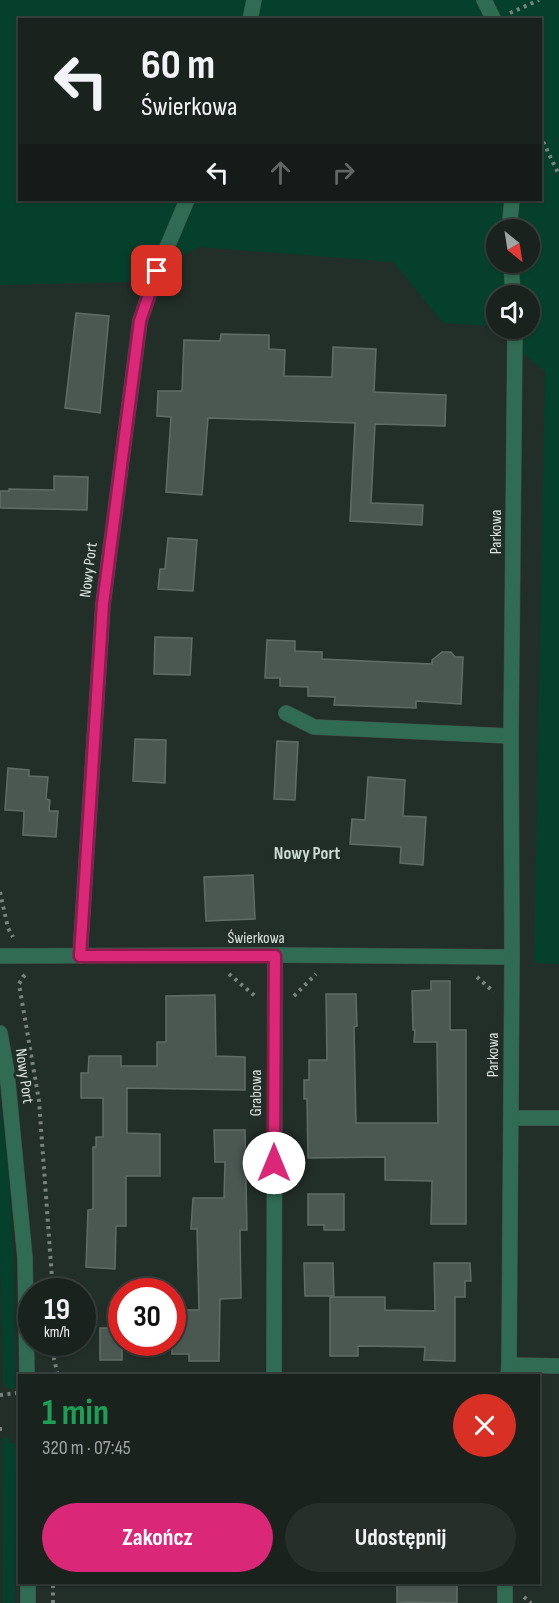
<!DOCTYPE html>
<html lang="pl">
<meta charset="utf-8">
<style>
body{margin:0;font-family:"Sofia Sans Condensed",sans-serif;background:#272f2b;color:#f1f3f6;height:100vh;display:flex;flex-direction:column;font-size:22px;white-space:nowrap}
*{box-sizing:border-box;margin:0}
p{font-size:20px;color:#9fa4a4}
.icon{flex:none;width:33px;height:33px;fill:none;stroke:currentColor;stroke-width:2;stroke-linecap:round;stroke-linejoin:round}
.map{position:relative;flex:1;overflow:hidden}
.details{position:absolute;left:18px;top:1374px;width:522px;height:210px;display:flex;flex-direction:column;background:#1a221e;border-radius:0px;box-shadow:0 2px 4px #0004,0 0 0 2px #383f3c}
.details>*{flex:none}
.top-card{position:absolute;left:18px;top:18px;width:524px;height:183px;border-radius:0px;box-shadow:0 2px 4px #0004,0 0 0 2px #383f3c;background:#1a221e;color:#f1f3f6;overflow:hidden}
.needle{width:39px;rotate:150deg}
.fabs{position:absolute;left:486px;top:219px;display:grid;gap:12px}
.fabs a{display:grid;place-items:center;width:54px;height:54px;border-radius:50%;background:#1a221e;box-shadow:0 2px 4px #0004,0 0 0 2px #383f3c;font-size:30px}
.speed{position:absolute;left:18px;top:1278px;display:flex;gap:12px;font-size:30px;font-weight:700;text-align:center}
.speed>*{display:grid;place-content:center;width:78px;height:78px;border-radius:50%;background:#1a221e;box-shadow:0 2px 4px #0004,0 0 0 2px #383f3c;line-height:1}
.speed small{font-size:15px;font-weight:400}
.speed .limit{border:9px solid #d22;background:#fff;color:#111}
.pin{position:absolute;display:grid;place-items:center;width:51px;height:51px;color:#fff;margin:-26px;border-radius:12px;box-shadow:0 3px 9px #0006}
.me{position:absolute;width:66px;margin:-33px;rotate:0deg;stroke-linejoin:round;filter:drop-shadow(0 0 4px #0008)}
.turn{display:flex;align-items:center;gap:21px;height:126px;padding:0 24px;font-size:27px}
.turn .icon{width:78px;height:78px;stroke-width:2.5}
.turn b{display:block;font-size:42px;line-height:51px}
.lanes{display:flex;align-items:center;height:57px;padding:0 24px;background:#0003;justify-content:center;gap:30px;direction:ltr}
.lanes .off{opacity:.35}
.round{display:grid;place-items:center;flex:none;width:63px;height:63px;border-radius:32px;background:#272f2b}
.headline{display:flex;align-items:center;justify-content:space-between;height:102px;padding:0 24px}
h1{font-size:36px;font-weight:700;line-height:45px;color:#1e9e55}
.action{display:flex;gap:12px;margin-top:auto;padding:12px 24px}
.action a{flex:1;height:69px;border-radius:36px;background:#db2777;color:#fff;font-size:24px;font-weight:700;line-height:69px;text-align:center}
.action a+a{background:#272f2b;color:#f1f3f6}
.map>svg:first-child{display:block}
.green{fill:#05402d;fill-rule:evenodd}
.building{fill:#4b5852;stroke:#606d67;stroke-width:1.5}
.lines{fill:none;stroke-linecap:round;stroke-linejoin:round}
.minor-casing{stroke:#404b45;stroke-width:16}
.path{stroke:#79827e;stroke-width:4;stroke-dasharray:3 4.5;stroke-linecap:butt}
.minor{stroke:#306b54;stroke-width:15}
.route-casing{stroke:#8e194d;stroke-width:15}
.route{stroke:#db2777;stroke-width:10}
.labels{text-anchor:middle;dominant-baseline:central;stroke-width:6;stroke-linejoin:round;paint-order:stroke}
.street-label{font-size:16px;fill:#dce3e0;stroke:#222e28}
.neighbourhood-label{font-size:18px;font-weight:bold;fill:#ccdbd4;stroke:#222e28}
</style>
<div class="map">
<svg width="559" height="1603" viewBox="0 0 559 1603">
<rect width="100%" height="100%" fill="#222e28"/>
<!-- green -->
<g class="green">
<path d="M 0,0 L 559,0 L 559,964 L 534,963 L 545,372 L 492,326 L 443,323 L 393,262 L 199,247 L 128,282 L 0,285 ZM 20,20 L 540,20 L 540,200 L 20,200 ZM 496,230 L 530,230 L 530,262 L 496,262 ZM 496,296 L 530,296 L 530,328 L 496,328 Z"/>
<path d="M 0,1103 L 9,1179 L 14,1266 L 15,1390 L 5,1387 L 3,1381 L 0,1254 Z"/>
<path d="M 2,1438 L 9,1438 L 9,1443 L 16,1443 L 15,1603 L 3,1603 Z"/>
</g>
<!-- building -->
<g class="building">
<path d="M 76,313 L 109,316 L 100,413 L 65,408 Z"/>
<path d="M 221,334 L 269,335 L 269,349 L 285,350 L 284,376 L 332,377 L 333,347 L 376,349 L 374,392 L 446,395 L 445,426 L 375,424 L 371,503 L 423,505 L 422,525 L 350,521 L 355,423 L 208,418 L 202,495 L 166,492 L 171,417 L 157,416 L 158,391 L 182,391 L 184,340 L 220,341 Z"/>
<path d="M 54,476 L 88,477 L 87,510 L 0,508 L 0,491 L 9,491 L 9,489 L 54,490 Z"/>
<path d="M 168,538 L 197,540 L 193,591 L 158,589 L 160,569 L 165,569 Z"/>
<path d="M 155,637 L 192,638 L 190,675 L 154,674 Z"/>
<path d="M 267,640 L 295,641 L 295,651 L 322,652 L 322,659 L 432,664 L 432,660 L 442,652 L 451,652 L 455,657 L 463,657 L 461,704 L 416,701 L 416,708 L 334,705 L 335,697 L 308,696 L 308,687 L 280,686 L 280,678 L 265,678 Z"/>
<path d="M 135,739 L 166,740 L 165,783 L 133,781 Z"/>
<path d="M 277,741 L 298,742 L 295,800 L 274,799 Z"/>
<path d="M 8,768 L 29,770 L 29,776 L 48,777 L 46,799 L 50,800 L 49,811 L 58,811 L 56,837 L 23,835 L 24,811 L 5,810 Z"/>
<path d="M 368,777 L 405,780 L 403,816 L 426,817 L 423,865 L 400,863 L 401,847 L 350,844 L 352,819 L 365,820 Z"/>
<path d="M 253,875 L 255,919 L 206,921 L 204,877 Z"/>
<path d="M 431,981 L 450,981 L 450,1030 L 466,1030 L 466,1224 L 431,1224 L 432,1181 L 385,1180 L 385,1157 L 308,1158 L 307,1099 L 304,1099 L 304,1080 L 309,1080 L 309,1060 L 327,1060 L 326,994 L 356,994 L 357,1026 L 354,1027 L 356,1123 L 438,1123 L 437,1042 L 414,1042 L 415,1030 L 413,1030 L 412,991 L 431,990 Z"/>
<path d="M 215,995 L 216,1056 L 245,1057 L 245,1090 L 127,1088 L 127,1133 L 160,1134 L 160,1176 L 126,1176 L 126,1226 L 116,1226 L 115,1269 L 86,1267 L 88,1210 L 93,1209 L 93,1147 L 96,1147 L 96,1137 L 103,1137 L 103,1098 L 81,1098 L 81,1073 L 88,1073 L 89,1056 L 121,1056 L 121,1066 L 157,1066 L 157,1042 L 166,1042 L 166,996 Z"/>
<path d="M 214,1130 L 245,1130 L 247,1230 L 240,1230 L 241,1298 L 220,1299 L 219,1361 L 189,1361 L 189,1354 L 172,1354 L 172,1310 L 199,1310 L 197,1229 L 191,1229 L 193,1198 L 224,1198 L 225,1162 L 215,1162 Z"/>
<path d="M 308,1194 L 344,1194 L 344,1230 L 324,1230 L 324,1225 L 308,1225 Z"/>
<path d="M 304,1263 L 333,1263 L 334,1296 L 305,1296 Z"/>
<path d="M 434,1263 L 470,1263 L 471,1281 L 465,1281 L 465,1297 L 455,1297 L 455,1361 L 424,1360 L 425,1347 L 358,1346 L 358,1356 L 330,1356 L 330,1297 L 385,1297 L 385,1310 L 435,1311 Z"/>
<rect x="100" y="1328" width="22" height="32"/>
<path d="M 397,1582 L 457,1582 L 457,1603 L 397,1602 Z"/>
</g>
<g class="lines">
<!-- minor casing -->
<g class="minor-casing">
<g id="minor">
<path d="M 484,0 L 494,20"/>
<path d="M 250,20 L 254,0"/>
<path d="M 509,230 L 512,200"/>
<path d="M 511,262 L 513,296"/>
<path d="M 286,713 L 314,727 L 511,736"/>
<path d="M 0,956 L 275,955 L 512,957"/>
<path d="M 80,956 L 103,604 L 140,321 L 157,271 L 187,200"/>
<path d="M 0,1033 L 7,1073 L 25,1258 L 27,1376"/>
<path d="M 511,1118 L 559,1118"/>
<path d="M 509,1365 L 559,1366"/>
<path d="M 274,1376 L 275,955"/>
<path d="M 508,1376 L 509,1365 L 512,957 L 511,736 L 515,328"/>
<path d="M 28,1603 L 28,1582"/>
<path d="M 505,1603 L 505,1582"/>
</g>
</g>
<!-- path -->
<g class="path">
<path d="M 510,13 L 539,0"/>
<path d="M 540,135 L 559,175"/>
<path d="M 0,892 L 8,928 L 13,937"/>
<path d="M 229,974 L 255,996"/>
<path d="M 25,975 L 23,977 L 19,984 L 39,1101 L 53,1292"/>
<path d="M 477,977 L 494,992"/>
<path d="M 294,996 L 316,974"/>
<path d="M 54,1342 L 54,1359 L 58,1376"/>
<path d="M 0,1395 L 17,1393"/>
<path d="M 0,1429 L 2,1429"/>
<path d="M 524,1597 L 531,1603"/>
<path d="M 53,1603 L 53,1582"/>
</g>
<!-- minor -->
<use href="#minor" class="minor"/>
</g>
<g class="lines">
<!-- route casing -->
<g class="route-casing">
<path id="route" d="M 157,271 L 140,321 L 103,604 L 80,956 L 275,956 L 274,1163"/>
</g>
<!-- route -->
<use href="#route" class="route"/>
</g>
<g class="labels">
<!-- street labels -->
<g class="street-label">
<text transform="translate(496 532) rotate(-90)">Parkowa</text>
<text transform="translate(89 570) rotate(-83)">Nowy Port</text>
<text x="256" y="938">Świerkowa</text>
<text transform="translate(493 1055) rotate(-90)">Parkowa</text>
<text transform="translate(24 1076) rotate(82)">Nowy Port</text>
<text transform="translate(256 1093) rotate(-90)">Grabowa</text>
</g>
<!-- neighbourhood labels -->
<g class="neighbourhood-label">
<text x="307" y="853">Nowy Port</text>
</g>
</g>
</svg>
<div class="fabs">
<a><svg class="needle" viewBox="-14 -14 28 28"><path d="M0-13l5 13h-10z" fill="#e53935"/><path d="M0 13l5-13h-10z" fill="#9fa4a4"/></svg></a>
<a><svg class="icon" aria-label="sound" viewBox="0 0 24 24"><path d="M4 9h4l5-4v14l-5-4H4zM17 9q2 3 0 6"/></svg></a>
</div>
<div class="speed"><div>19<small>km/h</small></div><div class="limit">30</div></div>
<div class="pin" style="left:157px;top:271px;background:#d93025"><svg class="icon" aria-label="arrive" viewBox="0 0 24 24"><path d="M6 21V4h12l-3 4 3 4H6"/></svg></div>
<svg class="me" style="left:274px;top:1163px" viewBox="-20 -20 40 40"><circle r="19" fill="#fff"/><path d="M0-13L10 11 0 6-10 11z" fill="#db2777"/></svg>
<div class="top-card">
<div class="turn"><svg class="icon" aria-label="left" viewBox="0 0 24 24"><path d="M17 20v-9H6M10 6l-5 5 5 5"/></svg><div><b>60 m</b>Świerkowa</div></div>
<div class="lanes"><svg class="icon" aria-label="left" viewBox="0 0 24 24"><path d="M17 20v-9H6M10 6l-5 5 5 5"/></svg><svg class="icon off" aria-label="ahead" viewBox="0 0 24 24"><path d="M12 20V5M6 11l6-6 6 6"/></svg><svg class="icon off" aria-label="right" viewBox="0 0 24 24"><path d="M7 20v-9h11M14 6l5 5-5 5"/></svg></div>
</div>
<section class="details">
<div class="headline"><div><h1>1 min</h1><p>320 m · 07:45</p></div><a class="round" style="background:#d93025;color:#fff"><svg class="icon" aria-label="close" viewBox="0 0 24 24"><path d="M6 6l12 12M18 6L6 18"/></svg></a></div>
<div class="action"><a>Zakończ</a><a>Udostępnij</a></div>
</section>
</div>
